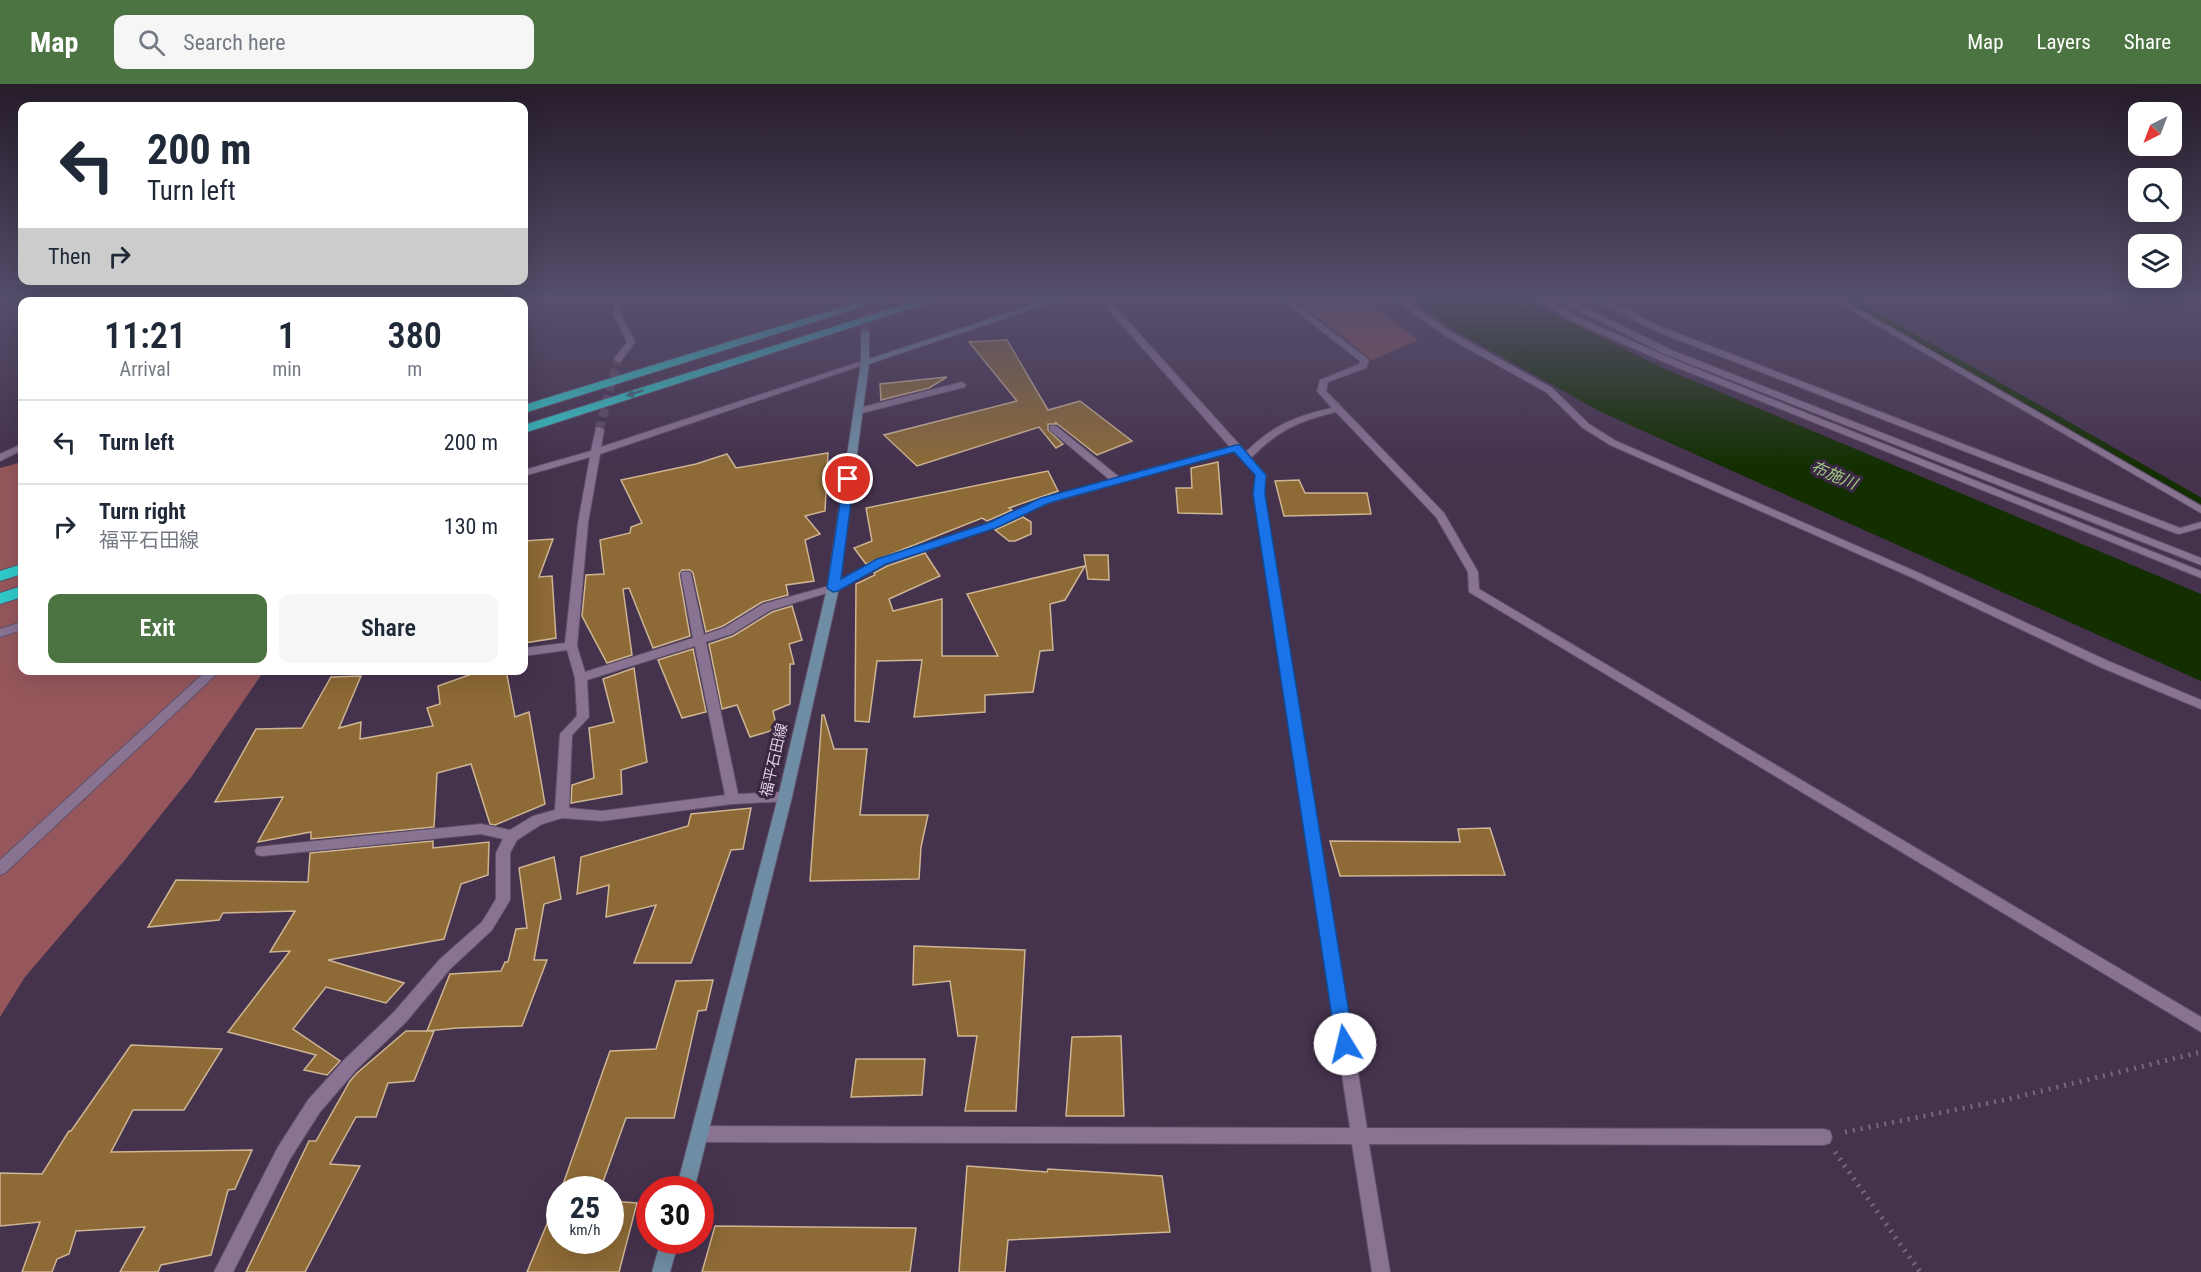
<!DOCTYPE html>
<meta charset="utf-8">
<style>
body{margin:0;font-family:"Roboto Condensed","Noto Sans JP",sans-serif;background:#f6f6f7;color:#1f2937;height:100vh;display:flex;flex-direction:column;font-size:22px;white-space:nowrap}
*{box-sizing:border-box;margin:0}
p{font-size:20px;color:#747a83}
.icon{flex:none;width:33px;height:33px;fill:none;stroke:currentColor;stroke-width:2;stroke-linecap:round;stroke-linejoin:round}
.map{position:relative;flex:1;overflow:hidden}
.sheet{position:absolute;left:18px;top:213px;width:510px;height:378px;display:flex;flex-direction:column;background:#fff;border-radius:12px;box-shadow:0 6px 24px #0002}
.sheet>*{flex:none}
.guide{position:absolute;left:18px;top:18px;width:510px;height:183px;border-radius:12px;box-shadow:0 6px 24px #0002;background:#fff;color:#1f2937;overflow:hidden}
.needle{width:39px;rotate:222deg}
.fabs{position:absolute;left:2128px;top:18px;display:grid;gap:12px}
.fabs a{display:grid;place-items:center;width:54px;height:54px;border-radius:12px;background:#fff;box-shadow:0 6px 24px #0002;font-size:30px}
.speed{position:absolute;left:546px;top:1092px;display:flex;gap:12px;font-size:30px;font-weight:700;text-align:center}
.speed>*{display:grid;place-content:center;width:78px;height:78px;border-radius:50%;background:#fff;box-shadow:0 6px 24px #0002;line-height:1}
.speed small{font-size:15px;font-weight:400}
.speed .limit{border:9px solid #d22;background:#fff;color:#111}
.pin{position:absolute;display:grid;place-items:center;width:51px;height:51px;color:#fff;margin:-26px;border:3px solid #fff;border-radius:50%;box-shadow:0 2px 6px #0007}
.me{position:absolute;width:66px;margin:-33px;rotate:351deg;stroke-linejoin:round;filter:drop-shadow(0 0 4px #0008)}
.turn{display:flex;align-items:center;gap:21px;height:126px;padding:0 30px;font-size:27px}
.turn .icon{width:78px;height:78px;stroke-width:2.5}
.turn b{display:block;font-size:42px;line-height:51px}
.then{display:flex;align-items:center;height:57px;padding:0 30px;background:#0003;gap:12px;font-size:22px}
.eta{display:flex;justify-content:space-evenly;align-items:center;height:102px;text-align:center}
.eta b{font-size:36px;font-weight:600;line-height:42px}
.primary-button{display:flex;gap:12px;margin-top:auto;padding:12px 30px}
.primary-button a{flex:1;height:69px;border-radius:12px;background:#4c7442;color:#fff;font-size:24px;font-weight:600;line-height:69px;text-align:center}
.primary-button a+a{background:#f6f6f7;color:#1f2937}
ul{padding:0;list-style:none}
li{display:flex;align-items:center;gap:18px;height:84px;padding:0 30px;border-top:2px solid #e0e1e3}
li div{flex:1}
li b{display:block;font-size:22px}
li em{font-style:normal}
header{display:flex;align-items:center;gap:36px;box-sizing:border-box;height:84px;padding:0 30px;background:#4c7442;color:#fff}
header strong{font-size:28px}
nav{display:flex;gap:33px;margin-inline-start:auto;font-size:21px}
.search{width:420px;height:54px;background:#f6f6f7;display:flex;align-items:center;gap:15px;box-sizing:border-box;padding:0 21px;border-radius:12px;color:#747a83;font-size:22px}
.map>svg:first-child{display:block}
.green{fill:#884f53}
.forest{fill:#95575c}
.water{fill:#132f00}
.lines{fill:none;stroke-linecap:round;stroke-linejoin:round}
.stream{stroke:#132f00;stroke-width:6}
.building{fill:#8d6a36;stroke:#ceb594;stroke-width:1.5}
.street-tunnel{stroke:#5c4a64;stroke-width:9;stroke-dasharray:9 4.5;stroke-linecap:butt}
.secondary-tunnel{stroke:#5c4a64;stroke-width:9;stroke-dasharray:9 4.5;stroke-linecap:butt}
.street-casing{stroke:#605068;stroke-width:2}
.secondary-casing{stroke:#605068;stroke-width:2}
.highway-casing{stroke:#605068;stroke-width:2}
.path{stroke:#77667e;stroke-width:5;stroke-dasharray:2 6;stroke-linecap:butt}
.street{fill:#897393;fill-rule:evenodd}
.secondary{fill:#6f8da4;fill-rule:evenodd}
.highway{fill:#31caca;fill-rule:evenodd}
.oneway{fill:#36707f}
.route{fill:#1a73e8;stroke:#114b97;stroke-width:1.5}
.labels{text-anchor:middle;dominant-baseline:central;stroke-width:6;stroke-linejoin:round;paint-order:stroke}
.street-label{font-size:15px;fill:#ddd1e3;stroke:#3a2742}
.water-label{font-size:16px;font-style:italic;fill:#9fcf85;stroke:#3a2742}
</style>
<header>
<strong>Map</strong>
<div class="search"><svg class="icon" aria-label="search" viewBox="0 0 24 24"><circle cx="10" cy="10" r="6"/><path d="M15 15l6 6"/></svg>Search here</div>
<nav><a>Map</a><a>Layers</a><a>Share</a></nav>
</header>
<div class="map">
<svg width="2201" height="1188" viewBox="0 0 2201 1188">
<rect width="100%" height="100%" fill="#45324d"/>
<!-- green -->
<path class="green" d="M 1296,216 L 1366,216 L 1418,256 L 1372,276 Z"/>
<!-- forest -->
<g class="forest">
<path d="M 288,216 L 541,216 L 524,226 L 524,218 Z"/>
<path d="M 22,378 L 22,586 L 264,587 L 192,692 L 124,777 L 25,893 L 0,933 L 0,384 Z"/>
</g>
<!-- water -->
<path class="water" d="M 1415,216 L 1527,216 L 1665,285 L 2201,510 L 2201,597 L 1601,328 L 1454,246 Z"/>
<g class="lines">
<!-- stream -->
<path class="stream" d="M 1850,216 L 2201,417"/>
</g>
<!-- building -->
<g class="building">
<path d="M 1007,256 L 1048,326 L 1080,317 L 1132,357 L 1097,371 L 1055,338 L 1057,340 L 1048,340 L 1048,346 L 1063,360 L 1056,364 L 1039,343 L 917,382 L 884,351 L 1017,317 L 969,258 Z"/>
<path d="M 947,293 L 929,304 L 881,316 L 880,300 Z"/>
<path d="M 828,369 L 825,427 L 805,432 L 820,450 L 805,456 L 814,497 L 786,501 L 788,511 L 762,518 L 723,542 L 706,548 L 693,489 L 690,486 L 682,486 L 679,490 L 690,552 L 653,564 L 629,504 L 623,505 L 632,571 L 607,579 L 582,532 L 586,491 L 604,490 L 600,456 L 630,449 L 631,443 L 642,439 L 621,396 L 696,380 L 727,370 L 736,384 Z"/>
<path d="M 1218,378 L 1222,430 L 1178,429 L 1176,404 L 1192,404 L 1191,384 Z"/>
<path d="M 1048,387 L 1058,407 L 1009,424 L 1012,426 L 987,437 L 982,434 L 866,480 L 854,464 L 872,457 L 866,424 Z"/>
<path d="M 1299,396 L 1305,409 L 1367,409 L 1371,430 L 1284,432 L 1275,397 Z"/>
<path d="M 1023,433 L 1031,438 L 1031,450 L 1015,457 L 1009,457 L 995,446 Z"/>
<path d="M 553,455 L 539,493 L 552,492 L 556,554 L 524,559 L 524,457 Z"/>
<path d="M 925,469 L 940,492 L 889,515 L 893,527 L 942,515 L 942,572 L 998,572 L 967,510 L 1085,482 L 1065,516 L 1050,520 L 1053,566 L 1040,567 L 1033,608 L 985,611 L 985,628 L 914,633 L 922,576 L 877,577 L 869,638 L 855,637 L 856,500 L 875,491 L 874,489 L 887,482 Z"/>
<path d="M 1084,471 L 1108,471 L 1109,496 L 1088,495 Z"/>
<path d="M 792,522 L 802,556 L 789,560 L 794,580 L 790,580 L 790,620 L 773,627 L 777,645 L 750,653 L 737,621 L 722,625 L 709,560 L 733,552 L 772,528 Z"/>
<path d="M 693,565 L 706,628 L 682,634 L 658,576 Z"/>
<path d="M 634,584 L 647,678 L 621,686 L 622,710 L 571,719 L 572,701 L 594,694 L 589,644 L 614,638 L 603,595 Z"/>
<path d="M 483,586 L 506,586 L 515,633 L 529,628 L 545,720 L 495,741 L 490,740 L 471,680 L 437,689 L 434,743 L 311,755 L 311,748 L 258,758 L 283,713 L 215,718 L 256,645 L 302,644 L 331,593 L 361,592 L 339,644 L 361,638 L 360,655 L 433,642 L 427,624 L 440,620 L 438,602 Z"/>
<path d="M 822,631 L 824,631 L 834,665 L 867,665 L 860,731 L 928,731 L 921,763 L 919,795 L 810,797 Z"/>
<path d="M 751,724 L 743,765 L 731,766 L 691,879 L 634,879 L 656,821 L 606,833 L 609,801 L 577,810 L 581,773 L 688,742 L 691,730 Z"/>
<path d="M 1490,744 L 1505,791 L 1340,792 L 1330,757 L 1460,758 L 1458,745 Z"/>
<path d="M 433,757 L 433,764 L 489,758 L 488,791 L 461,800 L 444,855 L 328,876 L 404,899 L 386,919 L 326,903 L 293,945 L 340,977 L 327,991 L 304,986 L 316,971 L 228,948 L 290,867 L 270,868 L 295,827 L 223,829 L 219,836 L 148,843 L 176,796 L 308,798 L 310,769 Z"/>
<path d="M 554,773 L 561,815 L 544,820 L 534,876 L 547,876 L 522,942 L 457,944 L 427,947 L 450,890 L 501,887 L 505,878 L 508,878 L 516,845 L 527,844 L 519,784 Z"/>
<path d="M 914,862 L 1025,866 L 1016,1027 L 965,1027 L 977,952 L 958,952 L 950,897 L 913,901 Z"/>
<path d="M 713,896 L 706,926 L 698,927 L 674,1034 L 626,1034 L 600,1106 L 561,1106 L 610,967 L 656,965 L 676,897 Z"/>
<path d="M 406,947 L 434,947 L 414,997 L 388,999 L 376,1033 L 356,1033 L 330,1080 L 360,1082 L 305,1188 L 246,1188 L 309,1057 L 316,1057 L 350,997 L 357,989 Z"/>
<path d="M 1121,952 L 1124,1032 L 1066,1032 L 1072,953 Z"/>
<path d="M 131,961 L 222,965 L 184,1026 L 133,1026 L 111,1068 L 252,1066 L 235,1105 L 228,1106 L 211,1171 L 161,1181 L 158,1188 L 120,1188 L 145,1143 L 76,1147 L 69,1170 L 57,1175 L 52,1188 L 22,1188 L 40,1138 L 0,1142 L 0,1089 L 42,1090 L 69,1047 L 71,1047 Z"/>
<path d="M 856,975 L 925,975 L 922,1011 L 851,1013 Z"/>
<path d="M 967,1082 L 1047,1088 L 1048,1085 L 1162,1092 L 1170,1148 L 1008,1156 L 1005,1188 L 959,1188 Z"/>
<path d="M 559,1111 L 560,1156 L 610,1156 L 610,1117 L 637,1119 L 619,1188 L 527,1188 Z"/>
<path d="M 715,1142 L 916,1144 L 910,1188 L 702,1188 Z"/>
</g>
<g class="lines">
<!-- street-tunnel -->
<path class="street-tunnel" d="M 599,346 L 618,275"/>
<!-- secondary-tunnel -->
<path class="secondary-tunnel" d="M 865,248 L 871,216"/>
<!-- street casing -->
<g class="street-casing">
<g id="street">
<rect x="167" y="216" width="8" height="2"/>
<path d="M 616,216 L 624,216 L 621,230 L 635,258 L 621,277 L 618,278 L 614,275 L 627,258 L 613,230 Z"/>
<path d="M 1100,216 L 1109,216 L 1246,368 C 1273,341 1296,332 1332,324 L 1317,307 L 1320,296 L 1359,280 L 1360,277 L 1282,216 L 1291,216 L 1369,276 L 1366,284 L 1328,298 L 1326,307 L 1444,429 L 1478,488 L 1479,505 L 2201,933 L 2201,948 L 1469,508 L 1468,488 L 1436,433 L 1336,328 C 1299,337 1278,346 1251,374 L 1266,391 L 1264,410 L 1367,1044 L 1824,1045 L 1830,1047 L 1832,1053 L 1830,1059 L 1824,1061 L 1369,1060 L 1390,1188 L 1372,1188 L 1352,1060 L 701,1058 L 695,1056 L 693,1050 L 695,1044 L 701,1042 L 1350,1044 L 1254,410 L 1256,391 L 1235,367 L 1049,419 L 996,443 L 886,480 L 837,506 L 771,526 L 732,550 L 706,558 L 738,710 L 785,708 L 790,709 L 792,713 L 790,717 L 732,720 L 602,737 L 562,734 L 542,740 L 517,756 L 510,769 L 510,816 L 492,846 L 450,885 L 406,938 L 357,985 L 320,1028 L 290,1075 L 233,1188 L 214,1188 L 278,1063 L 308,1016 L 345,975 L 394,928 L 440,875 L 482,838 L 496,815 L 496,769 L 503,755 L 481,750 L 262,772 L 257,771 L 255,767 L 257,763 L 481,740 L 510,746 L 533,732 L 555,726 L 560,650 L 577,632 L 575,594 L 567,566 L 524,572 L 524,564 L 565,559 L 578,439 L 590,373 L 524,392 L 524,386 L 591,367 L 596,344 L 599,343 L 604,346 L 601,363 L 862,277 L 869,279 L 600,370 L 588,439 L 577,562 L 585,588 L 693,554 L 681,490 L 682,488 L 690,488 L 691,490 L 704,551 L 724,544 L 763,520 L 829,502 L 878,476 L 988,439 L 1041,415 L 1110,396 L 1050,346 L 1050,342 L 1056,342 L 1119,393 L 1230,363 ZM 695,562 L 725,711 L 602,727 L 569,724 L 572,651 L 589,633 L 587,596 Z"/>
<path d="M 1395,216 L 1405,216 L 1453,249 L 1552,304 L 1589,340 L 1616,357 L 1919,489 L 2108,577 L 2201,616 L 2201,625 L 2100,583 L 1911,493 L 1610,361 L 1583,344 L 1546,308 L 1447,253 Z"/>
<path d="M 1540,216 L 1550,216 L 1576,232 L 1677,277 L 2201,487 L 2201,494 L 1671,281 L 1570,236 Z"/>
<path d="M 1558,216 L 1569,216 L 1671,266 L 2201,474 L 2201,481 L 1665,270 Z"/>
<path d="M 1597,216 L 1608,216 L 1659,242 L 2180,444 L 2201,438 L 2201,444 L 2179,450 L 2175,449 L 1653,246 Z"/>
<path d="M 1833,216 L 1843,216 L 2201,422 L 2201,429 Z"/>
<path d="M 962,298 L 966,301 L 965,303 L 858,330 L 853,327 L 855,325 Z"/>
<path d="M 22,360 L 22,366 L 0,377 L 0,370 Z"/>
<path d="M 22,538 L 22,546 L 0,553 L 0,545 Z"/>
<path d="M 207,586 L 221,586 L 5,789 L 0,791 L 0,776 Z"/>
</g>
</g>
<!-- secondary casing -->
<g class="secondary-casing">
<g id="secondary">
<path d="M 1047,216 L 1060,216 L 869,280 L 839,504 L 792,713 L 694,1106 L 676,1106 L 778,713 L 827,504 L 861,279 L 861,248 L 865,246 L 869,248 L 869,275 Z"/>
<path d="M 661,1156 L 679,1156 L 670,1188 L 652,1188 Z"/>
</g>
</g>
<!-- highway casing -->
<g class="highway-casing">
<g id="highway">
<path d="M 865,216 L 884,216 L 524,329 L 524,321 Z"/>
<path d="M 918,216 L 937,216 L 524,349 L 524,341 Z"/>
<path d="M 22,480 L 22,490 L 0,497 L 0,487 Z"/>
<path d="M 22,502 L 22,513 L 0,520 L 0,509 Z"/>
</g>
</g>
<!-- path -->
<g class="path">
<path d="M 1845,1048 L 2009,1015 L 2201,968"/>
<path d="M 1835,1068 L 1920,1188"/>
</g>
<!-- street -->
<use href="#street" class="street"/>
<!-- secondary -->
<use href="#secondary" class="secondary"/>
<!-- highway -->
<use href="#highway" class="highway"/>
</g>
<!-- one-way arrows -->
<defs><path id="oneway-solid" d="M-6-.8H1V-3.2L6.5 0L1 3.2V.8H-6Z" transform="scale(1.5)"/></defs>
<use class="oneway" href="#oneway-solid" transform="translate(635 309) rotate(162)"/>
<!-- sky -->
<linearGradient id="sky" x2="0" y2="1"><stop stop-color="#261c2a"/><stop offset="0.56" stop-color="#564f6d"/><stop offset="1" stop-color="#564f6d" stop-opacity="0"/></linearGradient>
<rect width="2201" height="383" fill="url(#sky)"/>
<!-- route -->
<path class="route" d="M 1236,361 L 1240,361 L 1266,391 L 1265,410 L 1354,960 L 1351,966 L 1345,969 L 1339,966 L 1336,960 L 1253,410 L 1255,391 L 1234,368 L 1049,419 L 996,444 L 886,480 L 838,507 L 833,508 L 827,504 L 844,393 L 848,392 L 854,395 L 841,495 L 877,475 L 988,439 L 1041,414 Z"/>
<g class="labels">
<!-- street labels -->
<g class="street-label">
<text transform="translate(774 676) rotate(-77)">福平石田線</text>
</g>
<!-- water labels -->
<g class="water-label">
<text transform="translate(1834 391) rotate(23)">布施川</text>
</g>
</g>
</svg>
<div class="fabs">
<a><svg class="needle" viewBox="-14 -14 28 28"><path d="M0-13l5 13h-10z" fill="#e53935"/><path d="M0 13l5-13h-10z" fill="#747a83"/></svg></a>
<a><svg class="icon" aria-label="search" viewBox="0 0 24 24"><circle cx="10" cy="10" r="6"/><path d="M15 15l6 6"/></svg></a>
<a><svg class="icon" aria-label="layers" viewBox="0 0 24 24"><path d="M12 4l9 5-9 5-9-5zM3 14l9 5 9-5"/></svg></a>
</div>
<div class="speed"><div>25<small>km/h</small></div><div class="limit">30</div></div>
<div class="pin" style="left:848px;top:395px;background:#d93025"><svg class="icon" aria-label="arrive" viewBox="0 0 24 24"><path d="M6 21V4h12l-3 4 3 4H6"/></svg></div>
<svg class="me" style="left:1345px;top:960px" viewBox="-20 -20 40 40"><circle r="19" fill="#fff"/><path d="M0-13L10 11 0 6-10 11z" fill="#1a73e8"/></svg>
<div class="guide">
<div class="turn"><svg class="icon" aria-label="left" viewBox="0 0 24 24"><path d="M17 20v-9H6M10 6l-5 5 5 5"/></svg><div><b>200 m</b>Turn left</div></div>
<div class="then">Then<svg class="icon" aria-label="right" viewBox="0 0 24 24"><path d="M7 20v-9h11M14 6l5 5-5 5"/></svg></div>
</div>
<section class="sheet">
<div class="eta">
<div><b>11:21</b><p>Arrival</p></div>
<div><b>1</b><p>min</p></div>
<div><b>380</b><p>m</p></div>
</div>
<ul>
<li><svg class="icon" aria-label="left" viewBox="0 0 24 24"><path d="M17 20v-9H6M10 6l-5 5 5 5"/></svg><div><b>Turn left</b></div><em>200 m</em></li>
<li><svg class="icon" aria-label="right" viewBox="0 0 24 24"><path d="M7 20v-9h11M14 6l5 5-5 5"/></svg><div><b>Turn right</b><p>福平石田線</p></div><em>130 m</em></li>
</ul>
<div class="primary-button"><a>Exit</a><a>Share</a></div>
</section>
</div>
